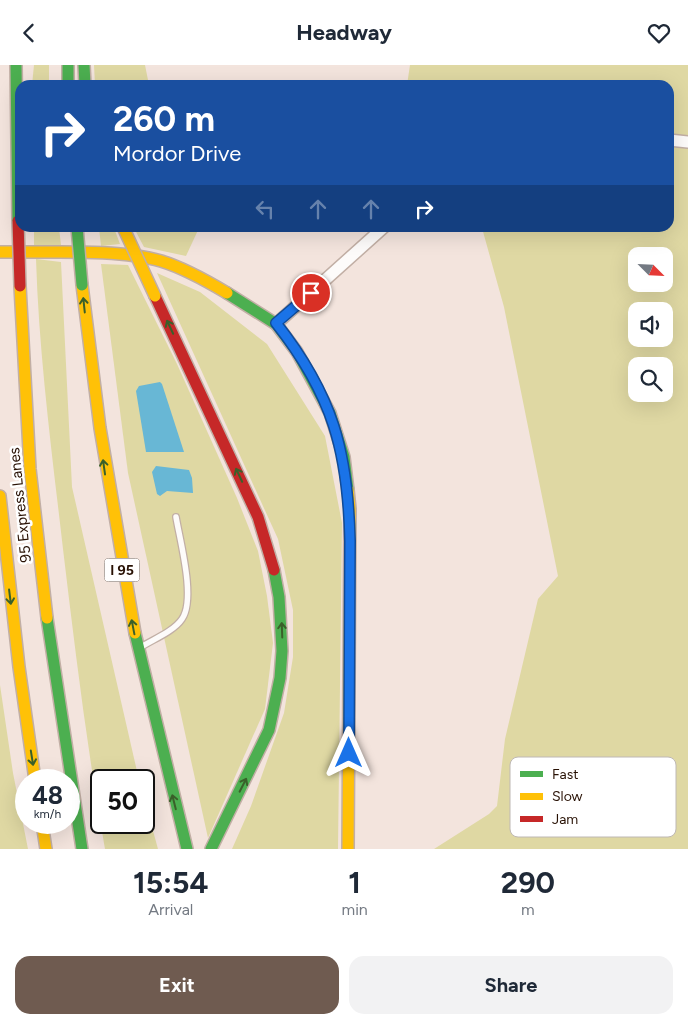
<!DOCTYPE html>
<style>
body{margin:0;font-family:Figtree,sans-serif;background:#f2f2f3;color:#1f2937;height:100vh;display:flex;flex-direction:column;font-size:19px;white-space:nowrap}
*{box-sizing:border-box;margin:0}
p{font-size:16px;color:#747a83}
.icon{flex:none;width:28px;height:28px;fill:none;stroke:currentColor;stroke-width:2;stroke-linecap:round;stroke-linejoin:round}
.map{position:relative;height:784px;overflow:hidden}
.sheet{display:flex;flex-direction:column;background:#fff;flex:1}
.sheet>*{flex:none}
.hud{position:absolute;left:15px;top:15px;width:659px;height:152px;border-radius:15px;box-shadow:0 5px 20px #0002;background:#1a4fa0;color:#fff;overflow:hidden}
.needle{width:32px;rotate:114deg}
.fabs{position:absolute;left:628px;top:182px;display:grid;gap:10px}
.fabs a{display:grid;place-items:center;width:45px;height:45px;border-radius:10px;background:#fff;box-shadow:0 5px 20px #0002;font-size:25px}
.speed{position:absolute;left:15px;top:704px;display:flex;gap:10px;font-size:25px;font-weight:700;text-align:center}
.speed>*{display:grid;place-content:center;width:65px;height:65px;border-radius:50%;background:#fff;box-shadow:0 5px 20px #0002;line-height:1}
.speed small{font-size:12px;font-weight:400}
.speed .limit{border:2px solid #111;border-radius:8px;background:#fff;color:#111}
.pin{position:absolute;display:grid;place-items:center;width:42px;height:42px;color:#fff;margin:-21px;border:2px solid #fff;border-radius:50%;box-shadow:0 1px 5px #0007}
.me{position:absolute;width:55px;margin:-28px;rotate:0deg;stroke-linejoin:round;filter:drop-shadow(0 0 4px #0008)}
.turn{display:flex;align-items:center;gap:18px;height:105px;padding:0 15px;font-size:22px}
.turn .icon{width:65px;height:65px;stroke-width:2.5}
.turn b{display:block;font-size:35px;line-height:42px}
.lanes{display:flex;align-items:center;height:48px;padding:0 15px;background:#0003;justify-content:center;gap:25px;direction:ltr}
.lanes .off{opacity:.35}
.eta{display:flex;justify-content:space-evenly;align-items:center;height:85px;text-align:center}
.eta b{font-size:30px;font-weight:700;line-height:35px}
.action{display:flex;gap:10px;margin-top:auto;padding:10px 15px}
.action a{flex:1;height:58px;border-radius:15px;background:#6f5b50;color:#fff;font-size:20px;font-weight:700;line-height:58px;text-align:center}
.action a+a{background:#f2f2f3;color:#1f2937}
header{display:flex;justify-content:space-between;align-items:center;height:65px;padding:0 15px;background:#fff;font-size:22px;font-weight:700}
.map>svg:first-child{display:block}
.green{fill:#dfd8a3;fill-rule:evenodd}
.water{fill:#68b7d5}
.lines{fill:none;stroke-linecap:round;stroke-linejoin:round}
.lane-casing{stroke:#c2afa5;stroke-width:8}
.street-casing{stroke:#c2afa5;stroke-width:14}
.fast-casing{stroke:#c2afa5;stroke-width:14}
.slow-casing{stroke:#c2afa5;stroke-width:14}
.jam-casing{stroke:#c2afa5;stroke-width:14}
.lane{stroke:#fdfbfa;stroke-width:5.5}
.street{stroke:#fdfbfa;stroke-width:11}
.fast{stroke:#4caf50;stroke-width:11}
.slow{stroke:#ffc107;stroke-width:11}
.jam{stroke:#c62828;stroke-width:11}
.fast-bridge-casing{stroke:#c2afa5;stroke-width:14;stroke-linecap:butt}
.slow-bridge-casing{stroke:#c2afa5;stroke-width:14;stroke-linecap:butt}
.jam-bridge-casing{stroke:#c2afa5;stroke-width:14;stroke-linecap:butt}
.fast-bridge{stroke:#4caf50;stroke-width:11}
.slow-bridge{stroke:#ffc107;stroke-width:11}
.jam-bridge{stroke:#c62828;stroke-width:11}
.oneway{stroke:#3a602a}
.route-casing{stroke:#114b97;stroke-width:12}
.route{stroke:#1a73e8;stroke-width:9}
.labels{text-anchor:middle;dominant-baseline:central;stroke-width:5;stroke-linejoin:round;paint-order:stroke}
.shield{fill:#fff;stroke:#68584f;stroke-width:1}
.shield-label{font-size:14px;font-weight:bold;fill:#281104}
.street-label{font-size:15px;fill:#281104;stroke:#fff}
.key{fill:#fff;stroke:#beb8b4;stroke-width:1}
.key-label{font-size:14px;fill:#281104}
</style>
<header><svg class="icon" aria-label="back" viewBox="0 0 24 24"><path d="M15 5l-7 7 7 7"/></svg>Headway<svg class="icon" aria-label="heart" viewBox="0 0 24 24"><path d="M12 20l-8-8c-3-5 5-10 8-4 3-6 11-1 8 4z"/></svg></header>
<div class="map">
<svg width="688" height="784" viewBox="0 0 688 784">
<rect width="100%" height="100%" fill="#f3e4dd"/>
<!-- green -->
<g class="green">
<path d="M 34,0 L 49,0 L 49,20 L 32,20 Z"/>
<path d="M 94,0 L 145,0 L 149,20 L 95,20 Z"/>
<path d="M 410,0 L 688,0 L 688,784 L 434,784 L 489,749 L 497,741 L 505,674 L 538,534 L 558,511 L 504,242 L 482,163 L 669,162 L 669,20 L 407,20 ZM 636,191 L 664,191 L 664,219 L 636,219 ZM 636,246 L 664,246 L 664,274 L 636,274 ZM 636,301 L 664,301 L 664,329 L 636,329 Z"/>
<path d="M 34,163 L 59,163 L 61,180 L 34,180 Z"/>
<path d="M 99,163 L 114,163 L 120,179 L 101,181 Z"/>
<path d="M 134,163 L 199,163 L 186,191 L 144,182 Z"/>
<path d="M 36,194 L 61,197 L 72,422 L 139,715 L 101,715 L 101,758 L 144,758 L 144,733 L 158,784 L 105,784 C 87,684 75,584 63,484 C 52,388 39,291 36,194 Z"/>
<path d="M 101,199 L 128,200 L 177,299 L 237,433 L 258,486 L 267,531 L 273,578 L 265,644 L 208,773 L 128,408 Z"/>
<path d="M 157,208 L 200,227 L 267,279 L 325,371 L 342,458 L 338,784 L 232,784 L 251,741 L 284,648 L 293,592 L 293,545 L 278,474 Z"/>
<path d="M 0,620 L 13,708 L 28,784 L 0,784 Z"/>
</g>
<!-- water -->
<g class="water">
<path d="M 160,317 L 162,319 L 184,387 L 146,387 L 136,326 L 139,321 Z"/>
<path d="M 156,401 L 189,405 L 192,413 L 193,428 L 167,426 L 160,431 L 157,429 L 152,407 Z"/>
</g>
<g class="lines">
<!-- lane casing -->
<g class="lane-casing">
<path id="lane" d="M 141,582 C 154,574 174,566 182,554 C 196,534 180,476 176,452"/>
</g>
<!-- street casing -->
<g class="street-casing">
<g id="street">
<path d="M 669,75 L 688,77"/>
<path d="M 276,259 L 384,162"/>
</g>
</g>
<!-- fast casing -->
<g class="fast-casing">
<g id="fast">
<path d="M 16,0 L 18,156"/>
<path d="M 68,0 L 68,20"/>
<path d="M 84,0 L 85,20"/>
<path d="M 227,228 L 276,259 L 297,287 L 330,348 L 344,392 L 348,425"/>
<path d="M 47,553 L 82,784"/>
<path d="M 135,568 L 187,784"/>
<path d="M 211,784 L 269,665 L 280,613 L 282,586 L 279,532 L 274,505"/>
</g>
</g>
<!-- slow casing -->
<g class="slow-casing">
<g id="slow">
<path d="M 0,187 C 47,188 117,183 161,196 C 184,203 207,216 227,228"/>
<path d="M 82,220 L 100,363 L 135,568"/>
<path d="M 20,221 L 30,404 L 47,553"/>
<path d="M 348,425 L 350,444 L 348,784"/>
<path d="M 0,431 L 19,602 L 35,715"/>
<path d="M 42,758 L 46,784"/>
</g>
</g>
<!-- jam casing -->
<g class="jam-casing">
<path id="jam" d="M 155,231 L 258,452 L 274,505"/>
</g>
<!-- lane -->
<use href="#lane" class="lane"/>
<!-- street -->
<use href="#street" class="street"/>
<!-- fast -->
<use href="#fast" class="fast"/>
<!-- slow -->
<use href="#slow" class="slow"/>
<!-- jam -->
<use href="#jam" class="jam"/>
<!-- fast-bridge casing -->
<g class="fast-bridge-casing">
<path id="fast-bridge" d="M 77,162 L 82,220"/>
</g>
<!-- slow-bridge casing -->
<g class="slow-bridge-casing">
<path id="slow-bridge" d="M 123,162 L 155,231"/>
</g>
<!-- jam-bridge casing -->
<g class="jam-bridge-casing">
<path id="jam-bridge" d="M 18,156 L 20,221"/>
</g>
<!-- fast-bridge -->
<use href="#fast-bridge" class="fast-bridge"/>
<!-- slow-bridge -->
<use href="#slow-bridge" class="slow-bridge"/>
<!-- jam-bridge -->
<use href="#jam-bridge" class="jam-bridge"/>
</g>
<!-- one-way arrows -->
<defs><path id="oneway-shaft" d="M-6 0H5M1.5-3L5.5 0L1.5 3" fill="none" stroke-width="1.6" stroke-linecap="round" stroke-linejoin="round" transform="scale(1.25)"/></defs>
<g class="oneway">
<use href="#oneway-shaft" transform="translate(84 240) rotate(-96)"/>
<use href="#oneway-shaft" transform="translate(170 262) rotate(-115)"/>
<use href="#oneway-shaft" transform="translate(104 402) rotate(-98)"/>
<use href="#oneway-shaft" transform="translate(239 410) rotate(-115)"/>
<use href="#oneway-shaft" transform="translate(10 532) rotate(83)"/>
<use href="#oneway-shaft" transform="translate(133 562) rotate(-101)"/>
<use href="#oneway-shaft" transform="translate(282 565) rotate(-92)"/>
<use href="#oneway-shaft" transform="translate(32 693) rotate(81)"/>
<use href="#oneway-shaft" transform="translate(243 720) rotate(-63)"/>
<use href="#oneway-shaft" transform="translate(174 737) rotate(-104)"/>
</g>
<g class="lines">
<!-- route casing -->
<g class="route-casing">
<path id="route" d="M 311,228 L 276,258 C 333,330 348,387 350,476 L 349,688"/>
</g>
<!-- route -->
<use href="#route" class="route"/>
</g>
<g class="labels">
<!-- shield labels -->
<rect class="shield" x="104.5" y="493.5" width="35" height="23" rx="4"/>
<g class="shield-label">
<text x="122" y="505">I 95</text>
</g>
<!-- street labels -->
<g class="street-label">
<text transform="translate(20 440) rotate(-96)">95 Express Lanes</text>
</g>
</g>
<!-- legend -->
<rect x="510" y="692" width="166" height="80" rx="8" class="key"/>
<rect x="520" y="706" width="23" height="6" fill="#4caf50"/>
<rect x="520" y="728" width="23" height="7" fill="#ffc107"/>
<rect x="520" y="751" width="23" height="6" fill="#c62828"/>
<g class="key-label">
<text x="552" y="714">Fast</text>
<text x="552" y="736">Slow</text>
<text x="552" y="759">Jam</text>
</g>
</svg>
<div class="fabs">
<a><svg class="needle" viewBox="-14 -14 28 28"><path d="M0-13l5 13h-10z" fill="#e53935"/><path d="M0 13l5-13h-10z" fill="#747a83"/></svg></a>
<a><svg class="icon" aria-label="sound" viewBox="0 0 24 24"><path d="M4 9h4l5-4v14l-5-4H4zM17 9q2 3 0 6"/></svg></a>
<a><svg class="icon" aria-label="search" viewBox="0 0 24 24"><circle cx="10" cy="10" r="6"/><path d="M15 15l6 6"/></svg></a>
</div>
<div class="speed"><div>48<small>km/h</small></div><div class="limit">50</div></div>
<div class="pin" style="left:311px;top:228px;background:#d93025"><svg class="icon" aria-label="arrive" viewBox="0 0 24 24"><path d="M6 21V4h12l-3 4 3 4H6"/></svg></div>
<svg class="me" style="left:349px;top:688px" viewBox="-20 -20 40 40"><path d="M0-17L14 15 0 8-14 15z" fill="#1a73e8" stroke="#fff" stroke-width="4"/></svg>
<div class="hud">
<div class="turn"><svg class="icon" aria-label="right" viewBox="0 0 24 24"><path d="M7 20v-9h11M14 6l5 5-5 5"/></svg><div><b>260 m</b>Mordor Drive</div></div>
<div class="lanes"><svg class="icon off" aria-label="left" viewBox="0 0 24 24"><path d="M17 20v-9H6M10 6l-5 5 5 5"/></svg><svg class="icon off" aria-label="ahead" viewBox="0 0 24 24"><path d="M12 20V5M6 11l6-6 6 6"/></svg><svg class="icon off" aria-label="ahead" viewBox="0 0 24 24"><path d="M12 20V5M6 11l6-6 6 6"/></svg><svg class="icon" aria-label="right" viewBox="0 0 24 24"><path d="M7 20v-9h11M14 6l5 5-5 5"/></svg></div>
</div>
</div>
<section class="sheet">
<div class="eta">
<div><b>15:54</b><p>Arrival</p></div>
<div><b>1</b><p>min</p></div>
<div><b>290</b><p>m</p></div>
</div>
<div class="action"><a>Exit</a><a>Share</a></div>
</section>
